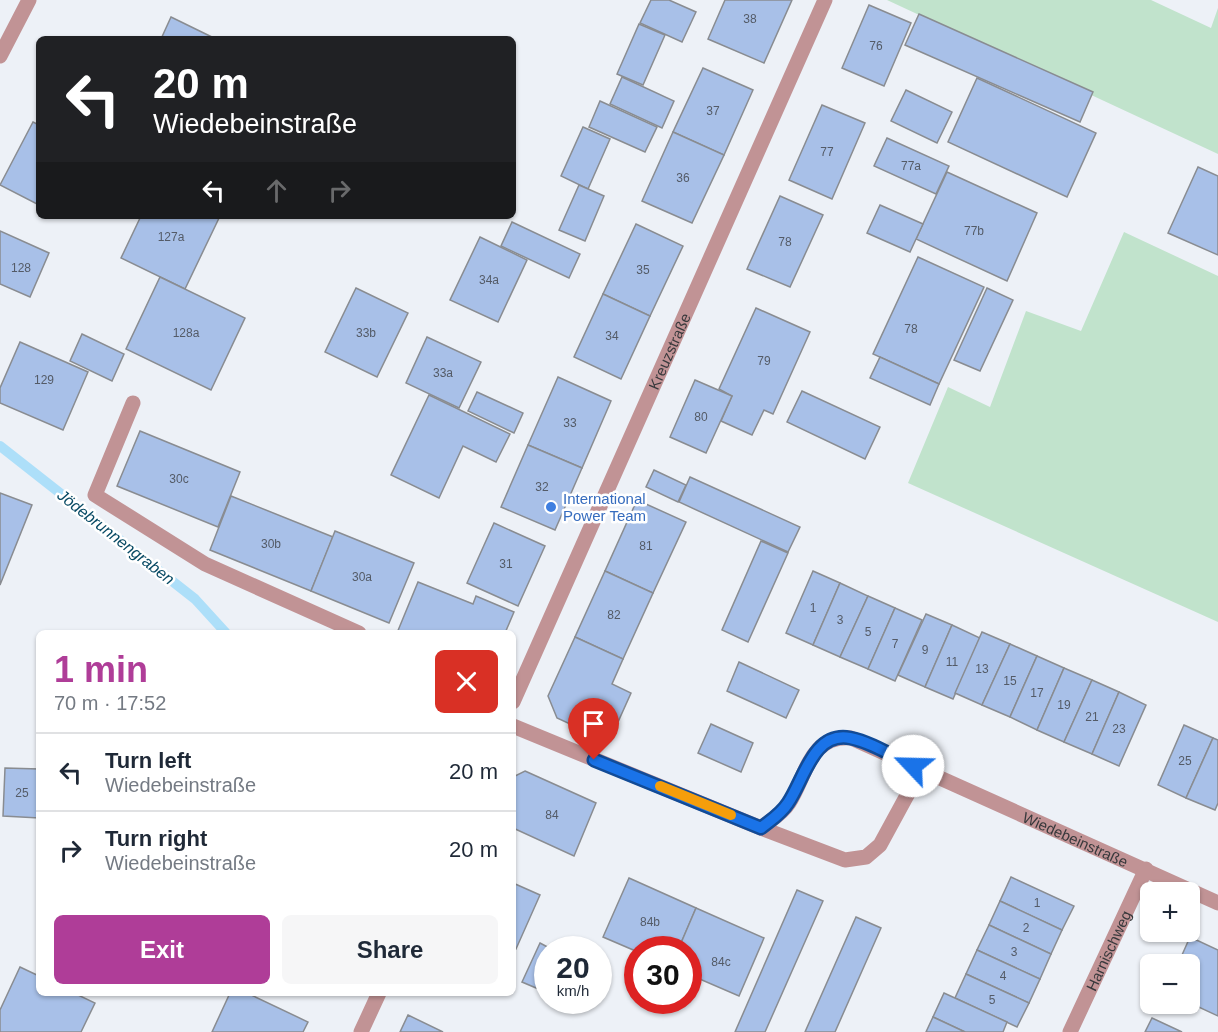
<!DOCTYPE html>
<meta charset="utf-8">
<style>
body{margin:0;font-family:Helvetica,sans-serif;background:#f6f6f7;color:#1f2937;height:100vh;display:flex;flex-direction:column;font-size:22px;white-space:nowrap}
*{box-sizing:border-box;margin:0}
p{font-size:20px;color:#747a83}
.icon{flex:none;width:33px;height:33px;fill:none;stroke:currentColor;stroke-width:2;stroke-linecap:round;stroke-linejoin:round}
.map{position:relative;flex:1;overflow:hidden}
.drawer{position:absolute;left:36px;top:630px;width:480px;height:366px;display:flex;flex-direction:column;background:#fff;border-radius:9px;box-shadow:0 2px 4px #0004}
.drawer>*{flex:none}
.top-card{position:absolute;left:36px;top:36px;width:480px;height:183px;border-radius:9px;box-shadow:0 2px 4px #0004;background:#202124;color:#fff;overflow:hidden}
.fabs{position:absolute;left:1140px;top:882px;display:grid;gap:12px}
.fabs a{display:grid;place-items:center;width:60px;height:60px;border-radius:9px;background:#fff;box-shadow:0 2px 4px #0004;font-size:30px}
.speed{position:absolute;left:534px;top:936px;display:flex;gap:12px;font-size:30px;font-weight:700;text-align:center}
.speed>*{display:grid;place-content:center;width:78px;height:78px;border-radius:50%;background:#fff;box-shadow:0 2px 4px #0004;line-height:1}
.speed small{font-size:15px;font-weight:400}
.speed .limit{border:9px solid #d22;background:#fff;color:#111}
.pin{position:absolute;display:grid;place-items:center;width:51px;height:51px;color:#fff;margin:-62px -26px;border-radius:50% 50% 50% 0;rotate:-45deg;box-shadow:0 0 6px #0007}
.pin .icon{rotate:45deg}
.me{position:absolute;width:66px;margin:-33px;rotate:294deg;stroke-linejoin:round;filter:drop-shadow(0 0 4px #0008)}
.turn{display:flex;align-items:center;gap:21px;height:126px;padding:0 18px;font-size:27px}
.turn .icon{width:78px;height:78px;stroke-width:2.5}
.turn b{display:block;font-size:42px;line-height:51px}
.lanes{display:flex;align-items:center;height:57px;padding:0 18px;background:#0003;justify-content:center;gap:30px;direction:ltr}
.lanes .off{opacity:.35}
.round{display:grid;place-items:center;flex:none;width:63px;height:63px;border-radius:9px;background:#f6f6f7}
.summary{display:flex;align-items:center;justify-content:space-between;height:102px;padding:0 18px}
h1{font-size:36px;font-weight:800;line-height:45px;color:#af3d98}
.primary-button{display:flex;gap:12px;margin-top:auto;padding:12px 18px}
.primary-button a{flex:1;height:69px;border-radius:9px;background:#af3d98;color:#fff;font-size:24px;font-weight:800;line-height:69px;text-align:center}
.primary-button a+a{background:#f6f6f7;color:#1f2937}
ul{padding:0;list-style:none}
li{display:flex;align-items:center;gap:18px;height:78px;padding:0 18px;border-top:2px solid #e0e1e3}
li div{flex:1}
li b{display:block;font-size:22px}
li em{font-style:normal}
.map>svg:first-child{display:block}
.green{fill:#c1e3cc}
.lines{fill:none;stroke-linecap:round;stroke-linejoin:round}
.stream{stroke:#addff9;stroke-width:10}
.building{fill:#a8c0e8;stroke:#898c91;stroke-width:1.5}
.service{stroke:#c19395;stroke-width:15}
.minor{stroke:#c19395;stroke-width:15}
.route-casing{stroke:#114b97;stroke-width:15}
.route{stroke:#1a73e8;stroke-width:10}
.slow{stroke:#f59e0b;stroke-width:10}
.shop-dot{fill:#3f7fe0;stroke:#fff;stroke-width:2}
.labels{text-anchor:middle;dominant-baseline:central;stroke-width:5;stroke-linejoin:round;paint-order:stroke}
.number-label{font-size:12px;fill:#545b67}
.street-label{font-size:15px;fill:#38393c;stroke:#fff}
.shop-label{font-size:15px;fill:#366cbe;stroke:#fff;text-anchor:start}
.water-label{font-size:16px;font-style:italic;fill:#084a64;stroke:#fff}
</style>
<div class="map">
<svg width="1218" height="1032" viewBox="0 0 1218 1032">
<rect width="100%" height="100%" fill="#edf1f7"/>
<!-- green -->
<g class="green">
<path d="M 887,0 L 1151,0 L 1211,28 L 1218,8 L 1218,154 Z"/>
<path d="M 1124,232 L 1218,276 L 1218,622 L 908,483 L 948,387 L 990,407 L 1026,311 L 1081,331 Z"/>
</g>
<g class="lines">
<!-- stream -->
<path class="stream" d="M 0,446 L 195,599 L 226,633"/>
</g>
<!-- building -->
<g class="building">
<path d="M 651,0 L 669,0 L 696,12 L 682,42 L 640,23 Z"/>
<path d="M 725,0 L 792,0 L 764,63 L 708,39 Z"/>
<path d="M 869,5 L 911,23 L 884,86 L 842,68 Z"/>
<path d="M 919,14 L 1093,92 L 1080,122 L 905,45 Z"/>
<path d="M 171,17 L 216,39 L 161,39 Z"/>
<path d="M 639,24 L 665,35 L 643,85 L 617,74 Z"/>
<path d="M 703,68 L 753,90 L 724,155 L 673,132 Z"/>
<path d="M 622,77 L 674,101 L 662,128 L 610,104 Z"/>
<path d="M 977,78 L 1096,133 L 1067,197 L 948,142 Z"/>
<path d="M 906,90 L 952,112 L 937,143 L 891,121 Z"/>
<path d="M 600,101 L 657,127 L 645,152 L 589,127 Z"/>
<path d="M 822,105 L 865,123 L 832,199 L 789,180 Z"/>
<path d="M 33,122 L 39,125 L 39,205 L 0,185 Z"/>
<path d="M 583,127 L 610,139 L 588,189 L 561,176 Z"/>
<path d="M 673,132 L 724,155 L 692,223 L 642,201 Z"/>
<path d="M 887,138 L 949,166 L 936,194 L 874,166 Z"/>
<path d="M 1198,167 L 1218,176 L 1218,255 L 1168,233 Z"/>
<path d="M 947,172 L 1037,213 L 1007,281 L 916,239 Z"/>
<path d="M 579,185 L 604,196 L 585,241 L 559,230 Z"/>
<path d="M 780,196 L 823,215 L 790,287 L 747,269 Z"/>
<path d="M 880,205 L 923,224 L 910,252 L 867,233 Z"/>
<path d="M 141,216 L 220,216 L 185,289 L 121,258 Z"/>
<path d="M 512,222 L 580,254 L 569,278 L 501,246 Z"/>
<path d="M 636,224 L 683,246 L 650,316 L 603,294 Z"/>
<path d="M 0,231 L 49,253 L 30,297 L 0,284 Z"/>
<path d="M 480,237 L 527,260 L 498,322 L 450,300 Z"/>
<path d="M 918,257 L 984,287 L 939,384 L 873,354 Z"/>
<path d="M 160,277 L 245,318 L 211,390 L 126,349 Z"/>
<path d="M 356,288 L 408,313 L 377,377 L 325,352 Z"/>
<path d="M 987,288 L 1013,300 L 980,371 L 954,360 Z"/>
<path d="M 603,294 L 650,316 L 621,379 L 574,357 Z"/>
<path d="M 756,308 L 810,332 L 773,414 L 764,410 L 752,435 L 721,421 L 732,396 L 719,389 Z"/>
<path d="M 82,334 L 124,354 L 112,381 L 70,361 Z"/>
<path d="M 427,337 L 481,362 L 459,408 L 406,383 Z"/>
<path d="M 20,342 L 88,372 L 63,430 L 0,403 L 0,388 Z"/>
<path d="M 880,357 L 939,384 L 930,405 L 870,378 Z"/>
<path d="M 558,377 L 611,401 L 582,468 L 528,445 Z"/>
<path d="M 695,380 L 732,396 L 706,453 L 670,437 Z"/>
<path d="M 802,391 L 880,427 L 865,459 L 787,422 Z"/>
<path d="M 477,392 L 523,413 L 514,433 L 468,411 Z"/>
<path d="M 429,395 L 510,434 L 496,462 L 463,446 L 439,498 L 391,475 Z"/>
<path d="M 140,431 L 240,472 L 218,527 L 117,486 Z"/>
<path d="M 528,445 L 582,468 L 555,530 L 501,507 Z"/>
<path d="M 654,470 L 686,485 L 678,502 L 646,487 Z"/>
<path d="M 690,477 L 800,527 L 788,552 L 679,502 Z"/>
<path d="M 0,493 L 32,505 L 0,585 Z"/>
<path d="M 231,496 L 333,537 L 311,591 L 210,550 Z"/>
<path d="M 637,500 L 686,522 L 653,593 L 605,571 Z"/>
<path d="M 494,523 L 545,546 L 518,606 L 467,583 Z"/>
<path d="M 335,531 L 414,563 L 389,623 L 311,591 Z"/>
<path d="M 761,541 L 788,553 L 748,642 L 722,630 Z"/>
<path d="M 605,571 L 653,593 L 623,659 L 575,637 Z"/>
<path d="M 813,571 L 840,583 L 813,645 L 786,633 Z"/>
<path d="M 418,582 L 473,604 L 476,596 L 514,612 L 505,633 L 397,633 Z"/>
<path d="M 840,583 L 868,596 L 840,657 L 813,645 Z"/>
<path d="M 868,596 L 895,608 L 868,669 L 840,657 Z"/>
<path d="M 895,608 L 922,620 L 895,681 L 868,669 Z"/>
<path d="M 926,614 L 952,625 L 925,687 L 898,675 Z"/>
<path d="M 952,625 L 980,638 L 953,699 L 925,687 Z"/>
<path d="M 982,632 L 1010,644 L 982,705 L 955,693 Z"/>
<path d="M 575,637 L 623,659 L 612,684 L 631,693 L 609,742 L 557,718 L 548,696 Z"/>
<path d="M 1010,644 L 1037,656 L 1010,717 L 982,705 Z"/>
<path d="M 1037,656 L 1064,668 L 1037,730 L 1010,717 Z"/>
<path d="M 739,662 L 799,690 L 786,718 L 727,691 Z"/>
<path d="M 1064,668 L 1092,680 L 1064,742 L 1037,730 Z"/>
<path d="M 1092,680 L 1119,692 L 1092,754 L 1064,742 Z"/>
<path d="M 1119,692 L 1146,705 L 1119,766 L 1092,754 Z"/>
<path d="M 711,724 L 753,743 L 741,772 L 698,753 Z"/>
<path d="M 1184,725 L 1213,738 L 1186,798 L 1158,785 Z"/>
<path d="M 1213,738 L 1218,740 L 1218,803 L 1215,810 L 1186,798 Z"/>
<path d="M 5,768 L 39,769 L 39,818 L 3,816 Z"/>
<path d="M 525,771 L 596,803 L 574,856 L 513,828 L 513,777 Z"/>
<path d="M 1011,877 L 1074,906 L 1062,930 L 1000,901 Z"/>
<path d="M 629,878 L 696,908 L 678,950 L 638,950 L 638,952 L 603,937 Z"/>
<path d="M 513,883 L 540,895 L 516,949 L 513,947 Z"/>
<path d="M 797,890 L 823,901 L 765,1032 L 735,1032 Z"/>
<path d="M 1000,901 L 1062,930 L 1051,954 L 989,925 Z"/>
<path d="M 696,908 L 764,938 L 739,996 L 688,974 L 688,950 L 678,950 Z"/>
<path d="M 856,917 L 881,928 L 835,1032 L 805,1032 Z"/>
<path d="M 989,925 L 1051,954 L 1040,979 L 977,950 Z"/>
<path d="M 1190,937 L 1218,950 L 1218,1016 L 1190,1003 L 1190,964 L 1178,964 Z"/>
<path d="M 540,943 L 553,950 L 548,950 L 548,993 L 522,982 Z"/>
<path d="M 977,950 L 1040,979 L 1029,1003 L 966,974 Z"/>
<path d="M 20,967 L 39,976 L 39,993 L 74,993 L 95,1003 L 81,1032 L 0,1032 L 0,1010 Z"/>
<path d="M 966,974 L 1029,1003 L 1017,1027 L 955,998 Z"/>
<path d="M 230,993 L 247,993 L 308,1022 L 303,1032 L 212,1032 Z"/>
<path d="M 944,993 L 1007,1022 L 1003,1032 L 965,1032 L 933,1017 Z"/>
<path d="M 408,1015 L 443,1032 L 400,1032 Z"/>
<path d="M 933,1017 L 965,1032 L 926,1032 Z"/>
<path d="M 1152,1018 L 1182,1032 L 1145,1032 Z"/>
</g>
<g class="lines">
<!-- service -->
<path class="service" d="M 133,403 L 95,495 L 205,564 L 359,633"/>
<!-- minor -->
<g class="minor">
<path d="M 0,56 L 29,0"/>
<path id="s1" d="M 513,702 L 825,0"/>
<path d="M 513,726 L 761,828"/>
<path id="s2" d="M 934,775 L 911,788 L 880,845 L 866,857 L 845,860 L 761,828 C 771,820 782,814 789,803 C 807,775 809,735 851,738 L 1218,903"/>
<path d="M 361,1032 L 379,993"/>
<path id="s3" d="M 1070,1032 L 1146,869"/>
</g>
</g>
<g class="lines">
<!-- route casing -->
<g class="route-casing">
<path id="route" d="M 594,760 L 761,828 C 771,820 781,814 788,803 C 804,780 813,731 850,738 C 871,742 894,757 913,766"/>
</g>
<!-- route -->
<use href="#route" class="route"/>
<!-- slow -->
<path class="slow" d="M 660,786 L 731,815"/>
</g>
<!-- markers -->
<circle class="shop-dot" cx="551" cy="507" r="6"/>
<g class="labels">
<!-- number labels -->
<g class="number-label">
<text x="750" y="19">38</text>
<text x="876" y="46">76</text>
<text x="713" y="111">37</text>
<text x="827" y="152">77</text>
<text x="911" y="166">77a</text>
<text x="683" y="178">36</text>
<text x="974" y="231">77b</text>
<text x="171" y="237">127a</text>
<text x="785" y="242">78</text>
<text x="21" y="268">128</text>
<text x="643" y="270">35</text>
<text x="489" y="280">34a</text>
<text x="911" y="329">78</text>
<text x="186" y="333">128a</text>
<text x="366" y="333">33b</text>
<text x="612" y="336">34</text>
<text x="764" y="361">79</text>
<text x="443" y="373">33a</text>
<text x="44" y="380">129</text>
<text x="701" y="417">80</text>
<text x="570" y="423">33</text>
<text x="179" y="479">30c</text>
<text x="542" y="487">32</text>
<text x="271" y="544">30b</text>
<text x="646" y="546">81</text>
<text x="506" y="564">31</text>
<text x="362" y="577">30a</text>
<text x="813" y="608">1</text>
<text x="614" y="615">82</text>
<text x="840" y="620">3</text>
<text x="868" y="632">5</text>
<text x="895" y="644">7</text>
<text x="925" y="650">9</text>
<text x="952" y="662">11</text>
<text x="982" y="669">13</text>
<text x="1010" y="681">15</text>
<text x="1037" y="693">17</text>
<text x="1064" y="705">19</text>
<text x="1092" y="717">21</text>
<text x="1119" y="729">23</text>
<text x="1185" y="761">25</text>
<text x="22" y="793">25</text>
<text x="552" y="815">84</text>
<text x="1037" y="903">1</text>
<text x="650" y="922">84b</text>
<text x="1026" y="928">2</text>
<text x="1014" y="952">3</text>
<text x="721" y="962">84c</text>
<text x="1003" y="976">4</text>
<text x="992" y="1000">5</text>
</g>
<!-- street labels -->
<g class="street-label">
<text stroke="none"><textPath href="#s1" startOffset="384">Kreuzstraße</textPath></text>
<text stroke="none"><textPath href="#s2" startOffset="602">Wiedebeinstraße</textPath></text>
<text stroke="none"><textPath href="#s3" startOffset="90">Harnischweg</textPath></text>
</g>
<!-- shop labels -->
<g class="shop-label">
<text x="563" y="498">International<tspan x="563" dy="17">Power Team</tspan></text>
</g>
<!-- water labels -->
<g class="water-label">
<text transform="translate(116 537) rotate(38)">Jödebrunnengraben</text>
</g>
</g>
</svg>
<div class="fabs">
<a>+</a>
<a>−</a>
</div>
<div class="speed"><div>20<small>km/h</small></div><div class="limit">30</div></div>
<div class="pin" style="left:594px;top:760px;background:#d93025"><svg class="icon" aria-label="arrive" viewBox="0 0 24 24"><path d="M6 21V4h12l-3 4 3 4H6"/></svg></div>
<svg class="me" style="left:913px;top:766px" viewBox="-20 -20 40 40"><circle r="19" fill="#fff"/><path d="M0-13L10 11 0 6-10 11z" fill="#1a73e8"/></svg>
<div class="top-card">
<div class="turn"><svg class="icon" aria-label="left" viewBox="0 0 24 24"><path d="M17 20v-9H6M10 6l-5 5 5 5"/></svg><div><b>20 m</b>Wiedebeinstraße</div></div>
<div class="lanes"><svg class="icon" aria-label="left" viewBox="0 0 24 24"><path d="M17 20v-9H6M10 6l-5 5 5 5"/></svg><svg class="icon off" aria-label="ahead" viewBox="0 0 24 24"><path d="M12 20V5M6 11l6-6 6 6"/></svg><svg class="icon off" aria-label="right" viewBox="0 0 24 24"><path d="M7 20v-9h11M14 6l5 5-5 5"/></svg></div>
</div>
<section class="drawer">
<div class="summary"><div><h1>1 min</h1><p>70 m · 17:52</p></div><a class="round" style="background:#d93025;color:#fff"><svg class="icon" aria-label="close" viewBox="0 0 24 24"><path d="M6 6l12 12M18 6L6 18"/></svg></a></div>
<ul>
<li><svg class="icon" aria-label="left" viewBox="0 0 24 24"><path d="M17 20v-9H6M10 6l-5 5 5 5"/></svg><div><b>Turn left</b><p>Wiedebeinstraße</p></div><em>20 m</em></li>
<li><svg class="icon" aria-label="right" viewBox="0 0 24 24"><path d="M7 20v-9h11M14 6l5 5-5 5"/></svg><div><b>Turn right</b><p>Wiedebeinstraße</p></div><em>20 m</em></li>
</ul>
<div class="primary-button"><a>Exit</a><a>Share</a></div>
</section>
</div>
